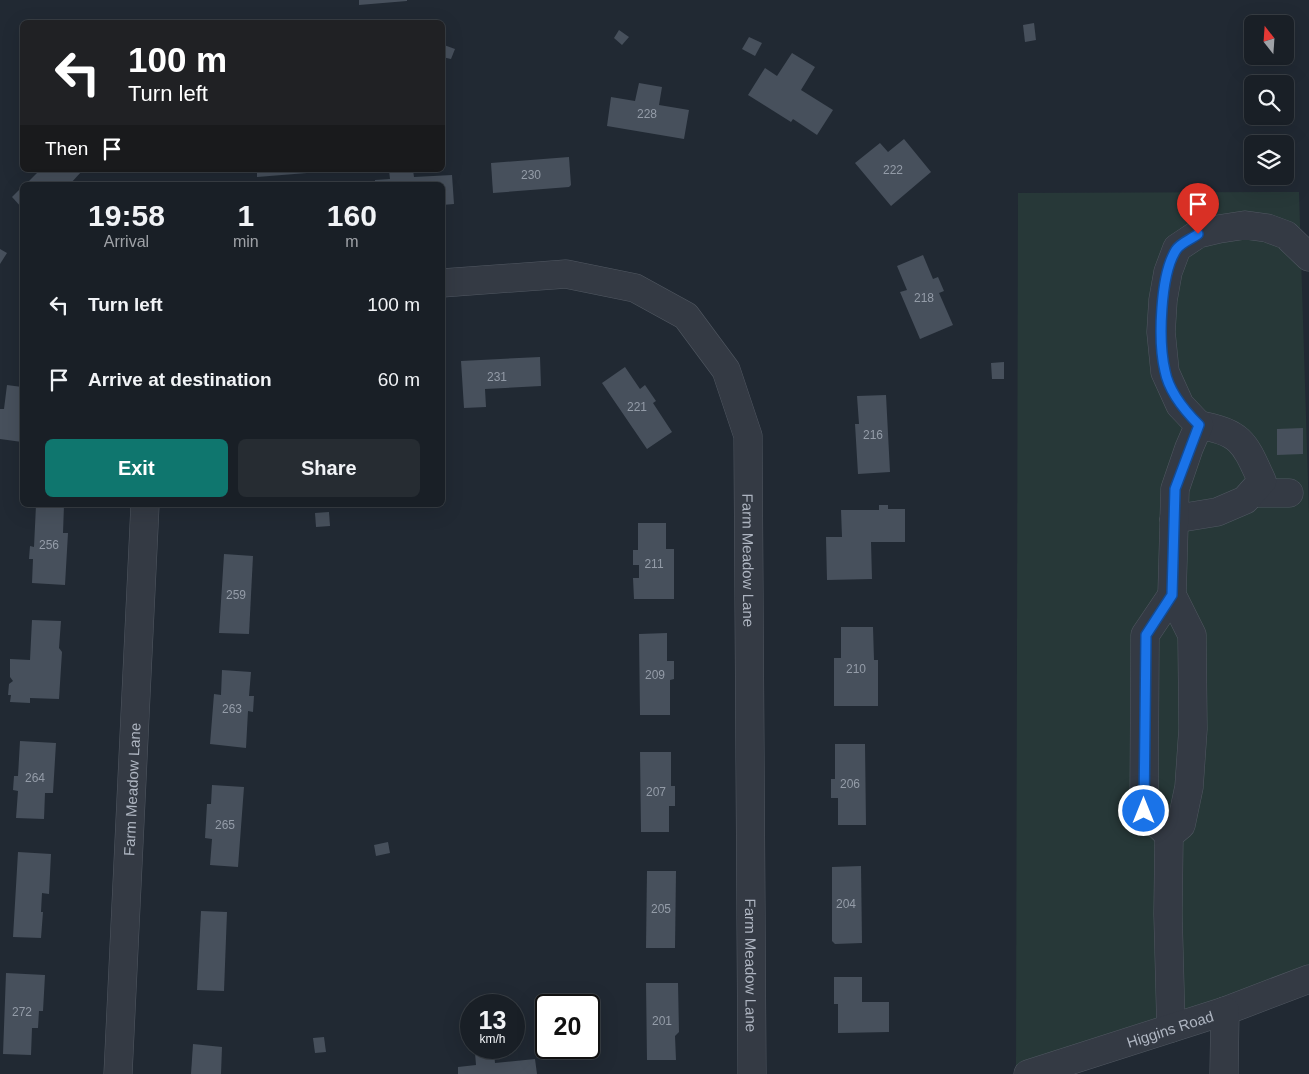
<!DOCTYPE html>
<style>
body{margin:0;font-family:Helvetica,sans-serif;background:#262c32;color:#f1f3f6;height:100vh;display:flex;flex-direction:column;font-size:19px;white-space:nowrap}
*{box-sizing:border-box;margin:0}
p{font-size:16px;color:#9fa2a7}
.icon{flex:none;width:28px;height:28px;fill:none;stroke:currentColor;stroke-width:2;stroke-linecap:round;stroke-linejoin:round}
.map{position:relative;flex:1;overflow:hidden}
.drawer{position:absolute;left:20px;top:182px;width:425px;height:325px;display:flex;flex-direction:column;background:#191f26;border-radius:8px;box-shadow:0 5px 20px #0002,0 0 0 1px #373d43}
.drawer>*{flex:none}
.banner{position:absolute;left:20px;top:20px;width:425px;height:152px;border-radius:8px;box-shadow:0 5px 20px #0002,0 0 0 1px #373d43;background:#202124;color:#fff;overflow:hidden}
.needle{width:32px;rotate:343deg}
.fabs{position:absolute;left:1244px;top:15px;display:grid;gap:10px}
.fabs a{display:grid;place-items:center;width:50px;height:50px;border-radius:8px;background:#191f26;box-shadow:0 5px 20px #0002,0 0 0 1px #373d43;font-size:25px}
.speed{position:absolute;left:460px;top:994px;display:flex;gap:10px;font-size:25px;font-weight:700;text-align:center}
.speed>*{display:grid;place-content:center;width:65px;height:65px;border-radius:50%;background:#191f26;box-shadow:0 5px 20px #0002,0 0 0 1px #373d43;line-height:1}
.speed small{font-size:12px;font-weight:400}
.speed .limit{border:2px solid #111;border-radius:8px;background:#fff;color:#111}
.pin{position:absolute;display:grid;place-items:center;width:42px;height:42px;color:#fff;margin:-51px -21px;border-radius:50% 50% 50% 0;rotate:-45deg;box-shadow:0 0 5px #0007}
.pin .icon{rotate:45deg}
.me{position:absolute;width:55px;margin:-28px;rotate:0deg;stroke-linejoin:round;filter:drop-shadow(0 0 4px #0008)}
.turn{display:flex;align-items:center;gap:18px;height:105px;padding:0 25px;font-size:22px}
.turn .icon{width:65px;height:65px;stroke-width:2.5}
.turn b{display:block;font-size:35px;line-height:42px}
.then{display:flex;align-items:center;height:48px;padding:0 25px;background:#0003;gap:10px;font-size:19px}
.eta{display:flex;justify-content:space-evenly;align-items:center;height:85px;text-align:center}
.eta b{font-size:30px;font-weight:600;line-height:35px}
.action{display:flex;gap:10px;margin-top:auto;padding:10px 25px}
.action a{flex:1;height:58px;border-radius:8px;background:#0f766e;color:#fff;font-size:20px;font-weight:600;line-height:58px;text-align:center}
.action a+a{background:#262c32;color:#f1f3f6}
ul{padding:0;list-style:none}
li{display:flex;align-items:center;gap:15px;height:75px;padding:0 25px}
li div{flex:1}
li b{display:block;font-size:19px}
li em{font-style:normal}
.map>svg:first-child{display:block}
.green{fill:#273838}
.building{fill:#47505c}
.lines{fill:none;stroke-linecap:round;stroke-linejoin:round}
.minor-casing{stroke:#515862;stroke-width:29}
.minor{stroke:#343a44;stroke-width:28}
.route-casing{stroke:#114b97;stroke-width:12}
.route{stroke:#1a73e8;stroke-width:9}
.labels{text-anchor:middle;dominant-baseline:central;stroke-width:4.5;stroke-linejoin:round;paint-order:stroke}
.number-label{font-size:12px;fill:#949ca8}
.street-label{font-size:15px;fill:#aeb5c1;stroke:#1a2028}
</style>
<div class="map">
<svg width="1309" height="1074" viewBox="0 0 1309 1074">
<rect width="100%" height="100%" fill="#212933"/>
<!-- green -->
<path class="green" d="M 1299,192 L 1309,513 L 1309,979 L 1016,1074 L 1018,193 Z"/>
<!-- building -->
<g class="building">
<path d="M 359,0 L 407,0 L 407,1 L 359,5 Z"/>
<path d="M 1034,23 L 1036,40 L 1025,42 L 1023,25 Z"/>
<path d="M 619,30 L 629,37 L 622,45 L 614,38 Z"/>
<path d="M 749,37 L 762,43 L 755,56 L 742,49 Z"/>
<path d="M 444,45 L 455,49 L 451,59 L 442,57 Z"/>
<path d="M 792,53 L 815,67 L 801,90 L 833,110 L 817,135 L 793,119 L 791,122 L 748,95 L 765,68 L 777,76 Z"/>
<path d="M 639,83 L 662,87 L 659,105 L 689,110 L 684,139 L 607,126 L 611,97 L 635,101 Z"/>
<path d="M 904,139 L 931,172 L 891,206 L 855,163 L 880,143 L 888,152 Z"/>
<path d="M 569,157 L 571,185 L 569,187 L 493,193 L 491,163 Z"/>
<path d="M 40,170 L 83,170 L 69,185 L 25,185 Z"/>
<path d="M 257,170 L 332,170 L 332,171 L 257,177 Z"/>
<path d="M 389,170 L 413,170 L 414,177 L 452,175 L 454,204 L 442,205 L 442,185 L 375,185 L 375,180 L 390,179 Z"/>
<path d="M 22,187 L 22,208 L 12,197 Z"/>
<path d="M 0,249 L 7,253 L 0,264 Z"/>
<path d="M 923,255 L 933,279 L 938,277 L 944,291 L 939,293 L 953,325 L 920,339 L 900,292 L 907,290 L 897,266 Z"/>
<path d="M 540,357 L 541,386 L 485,389 L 486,407 L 464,408 L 461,361 Z"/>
<path d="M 1004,362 L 1004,379 L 992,379 L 991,363 Z"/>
<path d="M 625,367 L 640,389 L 645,385 L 656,401 L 653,403 L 672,432 L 647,449 L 602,383 Z"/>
<path d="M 7,385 L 22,387 L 22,442 L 0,439 L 0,409 L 4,409 Z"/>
<path d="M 886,395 L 890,472 L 858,474 L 855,424 L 859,424 L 857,396 Z"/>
<path d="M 1303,428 L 1303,454 L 1277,455 L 1277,429 Z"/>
<path d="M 36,505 L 64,505 L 63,533 L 68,533 L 65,585 L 32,583 L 33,559 L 29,559 L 30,546 L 34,547 Z"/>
<path d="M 879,505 L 888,505 L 888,509 L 905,509 L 905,542 L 871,542 L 872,579 L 827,580 L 826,537 L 842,537 L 841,510 L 879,510 Z"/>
<path d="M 329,512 L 330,526 L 316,527 L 315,513 Z"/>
<path d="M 638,523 L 666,523 L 666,549 L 674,549 L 674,599 L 634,599 L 633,578 L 639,578 L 639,565 L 633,565 L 633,550 L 638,550 Z"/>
<path d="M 224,554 L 253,556 L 249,634 L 219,633 Z"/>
<path d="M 32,620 L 61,621 L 59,648 L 62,652 L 59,699 L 30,698 L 30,703 L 10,702 L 11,695 L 8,695 L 9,684 L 13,681 L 10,677 L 10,659 L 30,660 Z"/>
<path d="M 841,627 L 873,627 L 874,660 L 878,660 L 878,706 L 834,706 L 834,658 L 841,658 Z"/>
<path d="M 667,633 L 667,661 L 674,661 L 674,679 L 670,680 L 670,715 L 640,715 L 639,634 Z"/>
<path d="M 222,670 L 251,672 L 249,696 L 254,696 L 253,712 L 248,711 L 246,748 L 210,744 L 214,694 L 221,695 Z"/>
<path d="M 20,741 L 56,743 L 53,793 L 45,793 L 44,819 L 16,818 L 18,791 L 13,790 L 14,776 L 18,776 Z"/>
<path d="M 835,744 L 865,744 L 866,825 L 838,825 L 838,798 L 831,798 L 831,779 L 835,779 Z"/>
<path d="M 640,752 L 671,752 L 671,786 L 675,786 L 675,806 L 669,806 L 669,832 L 641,832 Z"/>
<path d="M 212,785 L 244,787 L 238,867 L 210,865 L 212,839 L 205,838 L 207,804 L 211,804 Z"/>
<path d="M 388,842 L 390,853 L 376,856 L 374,845 Z"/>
<path d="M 18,852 L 51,854 L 49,894 L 42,893 L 41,912 L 43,912 L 41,938 L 13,937 Z"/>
<path d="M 861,866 L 862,943 L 835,944 L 832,941 L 832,867 Z"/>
<path d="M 647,871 L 676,871 L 675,948 L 646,948 Z"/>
<path d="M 201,911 L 227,912 L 224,991 L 197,990 Z"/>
<path d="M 6,973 L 45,975 L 43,1011 L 39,1011 L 38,1028 L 32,1028 L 31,1055 L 3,1054 Z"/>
<path d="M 834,977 L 862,977 L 862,1002 L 889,1002 L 889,1032 L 838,1033 L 838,1004 L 834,1004 Z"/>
<path d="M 646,983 L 678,983 L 679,1032 L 675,1036 L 676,1060 L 647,1060 Z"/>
<path d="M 324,1037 L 326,1052 L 315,1053 L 313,1038 Z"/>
<path d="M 193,1044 L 222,1047 L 221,1074 L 191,1074 Z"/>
<path d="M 494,1051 L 495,1063 L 535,1059 L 537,1074 L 458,1074 L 458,1067 L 476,1065 L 475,1053 Z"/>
</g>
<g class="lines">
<!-- minor casing -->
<g class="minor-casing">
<g id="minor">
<path id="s1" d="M 442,283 L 566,274 L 635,288 L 686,316 L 726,370 L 748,436 L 752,1074"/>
<path d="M 1252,493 L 1289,493"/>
<path d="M 1174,519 L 1217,512 L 1245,500 L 1262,481 C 1245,444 1242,432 1199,425"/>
<path d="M 1169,835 L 1144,811 L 1145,635 L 1172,595"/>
<path d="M 1171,1028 L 1168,914 L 1169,835 L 1181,825 L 1189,787 L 1193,729 L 1192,635 L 1172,595 L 1175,489 L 1189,448 L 1199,425 L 1180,405 L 1165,372 L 1161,332 L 1163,300 L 1168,272 L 1177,248 L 1198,234 L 1219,229 L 1245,225 L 1267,228 L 1286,235 L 1309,257"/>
<path id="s2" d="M 118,1074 L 145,505"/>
<path id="s3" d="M 1028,1074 L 1225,1011 L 1309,979"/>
<path d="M 1224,1074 L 1225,1011"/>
</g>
</g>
<!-- minor -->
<use href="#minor" class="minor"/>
</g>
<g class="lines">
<!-- route casing -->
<g class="route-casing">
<path id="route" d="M 1144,811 L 1146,635 L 1172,595 L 1175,489 L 1199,425 C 1184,410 1169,392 1165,371 C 1158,342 1160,275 1176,250 C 1180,243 1192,239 1198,234"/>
</g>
<!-- route -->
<use href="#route" class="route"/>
</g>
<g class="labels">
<!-- number labels -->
<g class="number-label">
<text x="647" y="114">228</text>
<text x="893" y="170">222</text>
<text x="531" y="175">230</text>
<text x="924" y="298">218</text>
<text x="497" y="377">231</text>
<text x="637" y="407">221</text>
<text x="873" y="435">216</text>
<text x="49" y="545">256</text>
<text x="654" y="564">211</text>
<text x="236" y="595">259</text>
<text x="856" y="669">210</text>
<text x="655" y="675">209</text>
<text x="232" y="709">263</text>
<text x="35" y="778">264</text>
<text x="850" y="784">206</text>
<text x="656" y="792">207</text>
<text x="225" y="825">265</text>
<text x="846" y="904">204</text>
<text x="661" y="909">205</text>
<text x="22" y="1012">272</text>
<text x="662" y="1021">201</text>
</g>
<!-- street labels -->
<g class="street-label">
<text stroke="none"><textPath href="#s1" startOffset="514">Farm Meadow Lane</textPath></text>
<text stroke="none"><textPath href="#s2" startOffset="285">Farm Meadow Lane</textPath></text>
<text stroke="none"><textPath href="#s1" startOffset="919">Farm Meadow Lane</textPath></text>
<text stroke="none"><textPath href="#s3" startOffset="149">Higgins Road</textPath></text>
</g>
</g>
</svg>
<div class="fabs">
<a><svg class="needle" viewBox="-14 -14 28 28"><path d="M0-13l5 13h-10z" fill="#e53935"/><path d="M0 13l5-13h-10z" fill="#9fa2a7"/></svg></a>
<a><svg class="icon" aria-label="search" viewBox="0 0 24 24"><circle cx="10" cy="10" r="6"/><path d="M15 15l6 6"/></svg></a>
<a><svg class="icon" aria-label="layers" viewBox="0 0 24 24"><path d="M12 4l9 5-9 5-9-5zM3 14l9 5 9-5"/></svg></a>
</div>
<div class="speed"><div>13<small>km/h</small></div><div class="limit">20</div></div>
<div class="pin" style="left:1198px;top:234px;background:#d93025"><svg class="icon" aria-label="arrive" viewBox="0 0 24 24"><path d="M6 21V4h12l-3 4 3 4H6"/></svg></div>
<svg class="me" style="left:1144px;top:811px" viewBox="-20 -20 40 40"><circle r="17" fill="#1a73e8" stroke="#fff" stroke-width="3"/><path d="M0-11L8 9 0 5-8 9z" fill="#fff"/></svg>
<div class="banner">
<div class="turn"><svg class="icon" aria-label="left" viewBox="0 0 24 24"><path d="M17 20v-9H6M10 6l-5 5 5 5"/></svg><div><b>100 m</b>Turn left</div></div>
<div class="then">Then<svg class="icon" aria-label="arrive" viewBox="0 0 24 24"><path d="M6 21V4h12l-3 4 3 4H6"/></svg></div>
</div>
<section class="drawer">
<div class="eta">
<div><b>19:58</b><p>Arrival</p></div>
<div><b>1</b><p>min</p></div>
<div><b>160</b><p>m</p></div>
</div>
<ul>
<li><svg class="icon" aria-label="left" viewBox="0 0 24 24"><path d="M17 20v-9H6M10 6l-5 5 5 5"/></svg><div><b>Turn left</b></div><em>100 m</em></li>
<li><svg class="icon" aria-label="arrive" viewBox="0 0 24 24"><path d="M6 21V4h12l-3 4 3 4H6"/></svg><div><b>Arrive at destination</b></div><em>60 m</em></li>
</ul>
<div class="action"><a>Exit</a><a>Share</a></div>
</section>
</div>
